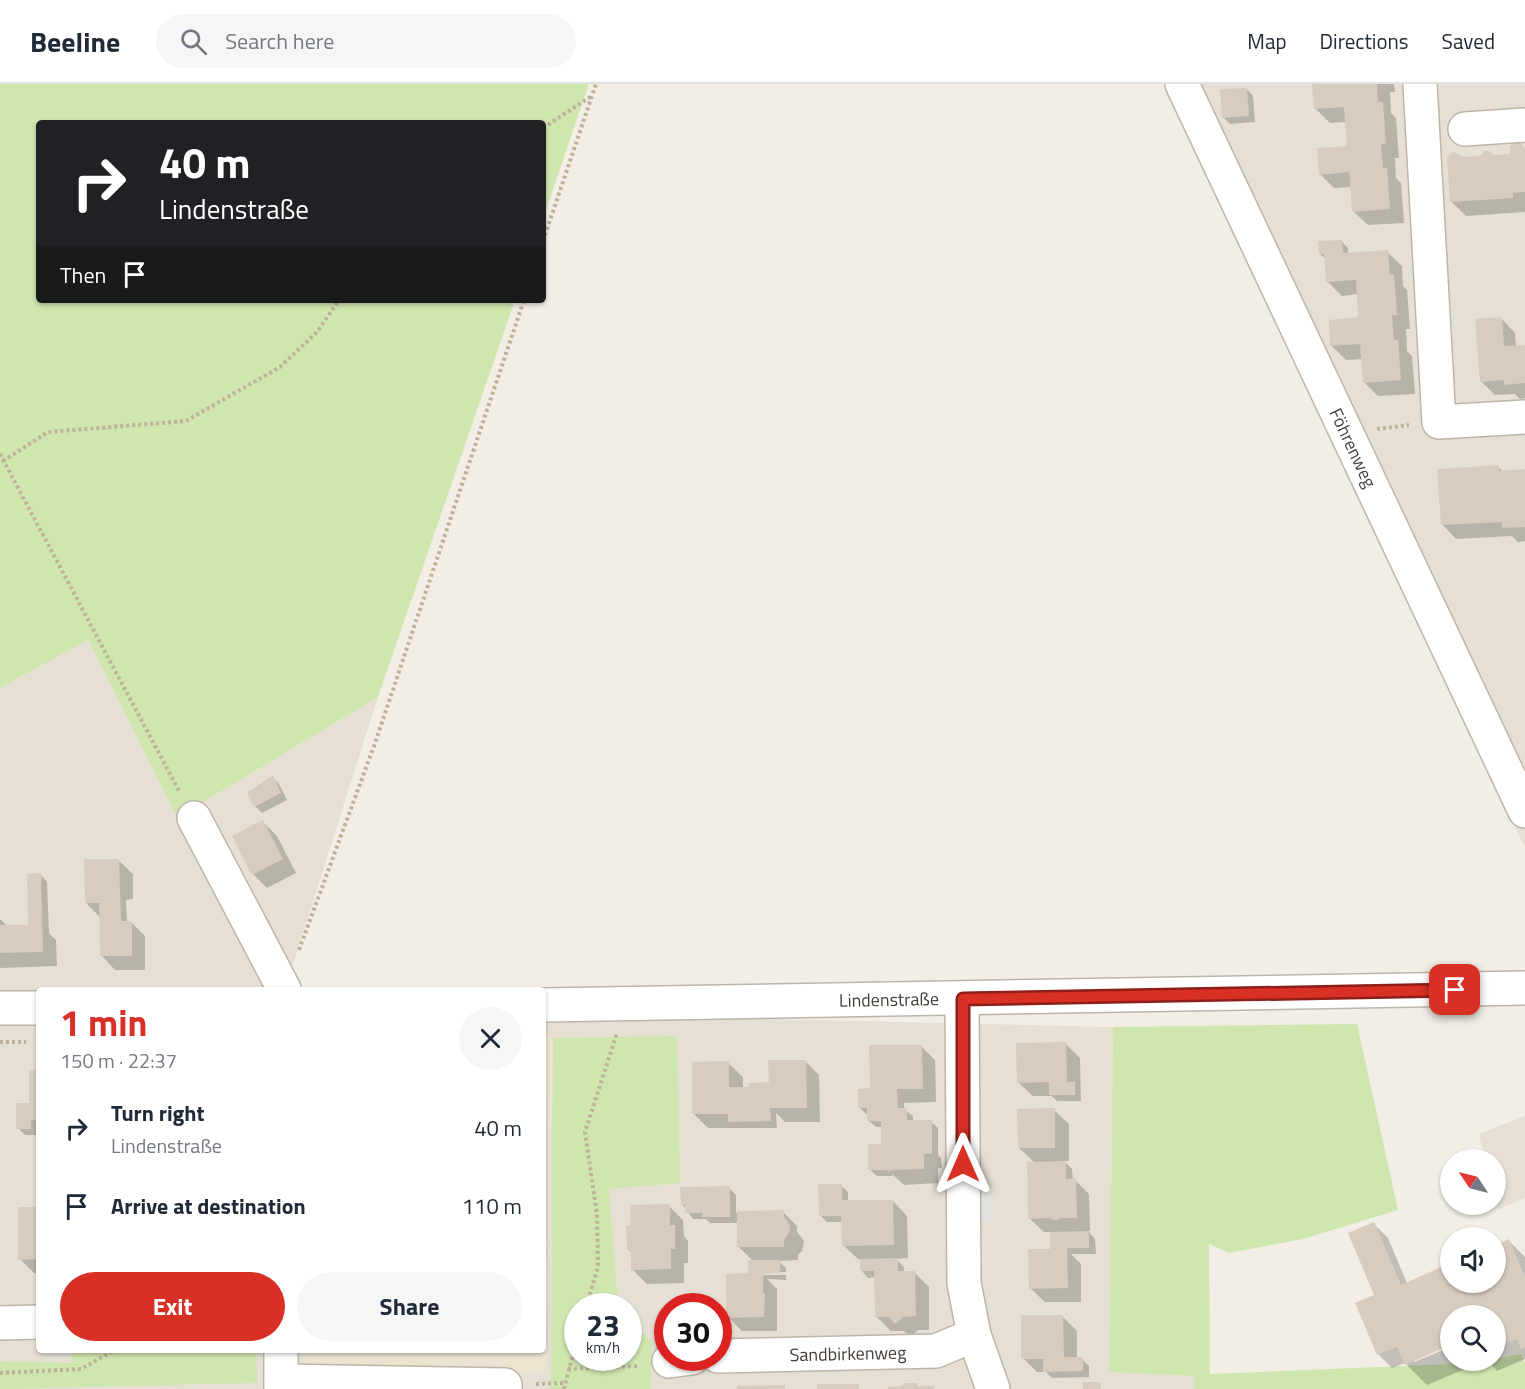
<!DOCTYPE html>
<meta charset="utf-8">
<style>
body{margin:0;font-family:"Titillium Web",sans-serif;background:#f6f6f7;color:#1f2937;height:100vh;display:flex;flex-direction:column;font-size:22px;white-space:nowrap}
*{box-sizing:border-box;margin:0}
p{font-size:20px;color:#747a83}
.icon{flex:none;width:33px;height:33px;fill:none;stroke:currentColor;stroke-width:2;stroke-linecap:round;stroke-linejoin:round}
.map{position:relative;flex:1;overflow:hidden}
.sheet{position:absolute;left:36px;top:903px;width:510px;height:366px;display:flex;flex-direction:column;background:#fff;border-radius:6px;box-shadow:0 2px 4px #0004}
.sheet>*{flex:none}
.guide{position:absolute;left:36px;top:36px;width:510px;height:183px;border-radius:6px;box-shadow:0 2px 4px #0004;background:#202124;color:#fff;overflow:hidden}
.needle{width:39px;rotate:305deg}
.fabs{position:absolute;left:1440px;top:1065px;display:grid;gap:12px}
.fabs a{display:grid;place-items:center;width:66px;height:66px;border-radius:50%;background:#fff;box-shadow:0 2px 4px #0004;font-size:30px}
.speed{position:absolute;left:564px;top:1209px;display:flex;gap:12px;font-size:30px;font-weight:700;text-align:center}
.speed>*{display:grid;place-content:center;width:78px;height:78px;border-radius:50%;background:#fff;box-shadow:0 2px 4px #0004;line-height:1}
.speed small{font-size:15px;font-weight:400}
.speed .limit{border:9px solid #d22;background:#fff;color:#111}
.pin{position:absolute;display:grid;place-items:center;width:51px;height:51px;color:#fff;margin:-26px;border-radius:12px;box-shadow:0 3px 9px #0006}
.me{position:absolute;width:66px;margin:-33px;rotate:0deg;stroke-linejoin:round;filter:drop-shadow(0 0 4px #0008)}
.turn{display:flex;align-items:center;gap:21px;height:126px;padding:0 24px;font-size:27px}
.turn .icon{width:78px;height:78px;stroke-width:2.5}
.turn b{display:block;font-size:42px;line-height:51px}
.then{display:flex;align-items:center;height:57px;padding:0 24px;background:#0003;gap:12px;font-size:22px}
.round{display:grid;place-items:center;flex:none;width:63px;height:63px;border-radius:32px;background:#f6f6f7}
.headline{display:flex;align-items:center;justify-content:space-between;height:102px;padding:0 24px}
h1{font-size:36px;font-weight:700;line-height:45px;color:#d93025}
.primary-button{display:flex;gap:12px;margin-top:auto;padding:12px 24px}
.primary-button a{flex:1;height:69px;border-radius:36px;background:#d93025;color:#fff;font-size:24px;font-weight:700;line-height:69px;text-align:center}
.primary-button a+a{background:#f6f6f7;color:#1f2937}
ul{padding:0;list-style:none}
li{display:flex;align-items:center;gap:18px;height:78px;padding:0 24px}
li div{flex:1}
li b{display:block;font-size:22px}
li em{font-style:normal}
header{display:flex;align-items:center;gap:36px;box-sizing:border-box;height:84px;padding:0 30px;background:#fff;border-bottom:2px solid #e0e1e3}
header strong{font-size:28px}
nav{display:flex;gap:33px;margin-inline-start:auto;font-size:21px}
.search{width:420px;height:54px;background:#f6f6f7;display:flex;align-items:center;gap:15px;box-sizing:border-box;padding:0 21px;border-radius:33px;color:#747a83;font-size:22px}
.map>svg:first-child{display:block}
.residential{fill:#e6e0d4;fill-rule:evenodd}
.education{fill:#ece3d0}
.green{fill:#cfe6af}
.parking{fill:#e3e1de}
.shadow{fill:#0003}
.building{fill:#d7ccbe}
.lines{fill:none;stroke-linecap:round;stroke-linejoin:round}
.minor-casing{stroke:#beb5a8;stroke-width:36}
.path{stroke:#bfb19a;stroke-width:4;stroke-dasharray:3 3;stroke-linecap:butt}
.minor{stroke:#fff;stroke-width:33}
.route-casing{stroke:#8d1f18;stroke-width:15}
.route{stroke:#d93025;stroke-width:10}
.labels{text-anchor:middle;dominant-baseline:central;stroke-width:5;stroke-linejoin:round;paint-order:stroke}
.street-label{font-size:18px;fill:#453e35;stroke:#fff}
</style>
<header>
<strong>Beeline</strong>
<div class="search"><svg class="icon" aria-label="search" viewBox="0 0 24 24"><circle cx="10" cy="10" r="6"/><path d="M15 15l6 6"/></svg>Search here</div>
<nav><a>Map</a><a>Directions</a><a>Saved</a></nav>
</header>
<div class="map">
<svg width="1525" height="1305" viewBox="0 0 1525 1305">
<rect width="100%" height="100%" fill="#f2eee6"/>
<!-- residential -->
<g class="residential">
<path d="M 1168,0 L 1525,0 L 1525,764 Z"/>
<path d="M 88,556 L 177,734 L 378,613 L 285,906 L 39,906 L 39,1266 L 543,1266 L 543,930 L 1113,943 L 1109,1288 L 1194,1292 L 1194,1305 L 0,1305 L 0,604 ZM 578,1222 L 628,1222 L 628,1274 L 578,1274 ZM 668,1222 L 718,1222 L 718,1274 L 668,1274 Z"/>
<path d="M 1525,1032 L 1525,1114 L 1498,1126 L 1496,1117 L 1496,1076 L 1485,1075 L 1479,1050 Z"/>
</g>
<!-- education -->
<path class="education" d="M 543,951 L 553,951 L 547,1288 L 302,1291 L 302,1266 L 543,1266 Z"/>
<!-- green -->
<g class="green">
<path d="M 0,0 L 589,0 L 543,135 L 543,39 L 39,39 L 39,216 L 515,216 L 378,613 L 177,734 L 88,556 L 0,604 Z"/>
<path d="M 1357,940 L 1398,1126 L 1303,1155 L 1229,1169 L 1209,1160 L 1210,1290 L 1474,1279 L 1521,1270 L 1525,1279 L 1525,1305 L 1194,1305 L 1194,1292 L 1109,1288 L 1113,943 Z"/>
<path d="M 677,952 L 680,1099 L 609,1105 L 618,1222 L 578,1222 L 578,1274 L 628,1274 L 629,1238 L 652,1257 L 651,1305 L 551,1305 L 553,954 Z"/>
<path d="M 73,1266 L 256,1266 L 257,1299 L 0,1305 L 0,1277 L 72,1279 Z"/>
</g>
<!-- parking -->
<rect class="parking" x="972" y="1105" width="20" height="33"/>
<!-- shadow -->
<g class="shadow">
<path d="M 1322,0 L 1394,0 L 1395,8 L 1390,8 L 1391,29 L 1396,34 L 1399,74 L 1395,74 L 1396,94 L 1401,99 L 1404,139 L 1368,141 L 1353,127 L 1351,103 L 1334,104 L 1320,90 L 1348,64 L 1346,38 L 1330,39 L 1315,24 Z"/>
<path d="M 1247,5 L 1253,12 L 1255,38 L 1230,40 L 1223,33 Z"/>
<path d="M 1525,65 L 1525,128 L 1466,132 L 1452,118 L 1462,75 L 1512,71 Z"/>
<path d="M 1341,157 L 1348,164 L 1348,170 L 1387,168 L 1402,182 L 1403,202 L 1407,206 L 1410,245 L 1406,245 L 1407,267 L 1412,272 L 1415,310 L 1378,312 L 1364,298 L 1363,275 L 1346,276 L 1332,262 L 1360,235 L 1358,210 L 1342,212 L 1327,197 L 1326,175 L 1320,170 Z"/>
<path d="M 1501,234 L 1515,249 L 1516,263 L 1525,262 L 1525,314 L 1520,315 L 1515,310 L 1495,311 L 1481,297 Z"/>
<path d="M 1498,383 L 1503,388 L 1525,386 L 1525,457 L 1518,458 L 1512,452 L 1456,455 L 1442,440 Z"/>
<path d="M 272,693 L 279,700 L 287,716 L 262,729 L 255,722 Z"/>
<path d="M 263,738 L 277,752 L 296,789 L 267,804 L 253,790 Z"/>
<path d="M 118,776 L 133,790 L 133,815 L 126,816 L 127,838 L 131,838 L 145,852 L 145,886 L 115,886 L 101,871 L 101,834 L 86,819 Z"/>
<path d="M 41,791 L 47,798 L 49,849 L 56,856 L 57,882 L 0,884 L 0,835 L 8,843 L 32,842 Z"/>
<path d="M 1066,960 L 1080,974 L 1081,1017 L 1057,1017 L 1052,1012 L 1033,1012 L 1018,998 Z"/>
<path d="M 921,962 L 935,976 L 936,1018 L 904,1019 L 904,1025 L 913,1032 L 913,1038 L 931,1038 L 938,1044 L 938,1071 L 941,1074 L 942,1084 L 938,1084 L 938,1099 L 904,1101 L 892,1090 L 892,1092 L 877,1092 L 870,1086 L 883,1061 L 882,1043 L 876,1043 L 869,1037 L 869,1030 L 866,1030 L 859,1023 L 871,1006 Z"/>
<path d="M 805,977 L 819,991 L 820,1038 L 785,1038 L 776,1029 L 777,1044 L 708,1044 L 694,1030 L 728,979 L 743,993 L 743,1005 L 770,1000 Z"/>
<path d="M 39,988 L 39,1043 L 36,1041 L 37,1051 L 25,1051 L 18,1044 L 31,1020 Z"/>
<path d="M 1054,1026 L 1069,1040 L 1069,1077 L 1064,1077 L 1072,1085 L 1073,1096 L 1075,1096 L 1089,1110 L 1090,1147 L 1088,1147 L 1095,1155 L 1096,1170 L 1071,1170 L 1081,1180 L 1081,1218 L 1045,1218 L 1030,1204 L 1054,1166 L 1052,1148 L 1044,1148 L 1029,1134 L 1035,1079 L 1019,1064 Z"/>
<path d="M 841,1102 L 848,1108 L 848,1118 L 893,1117 L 907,1132 L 908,1174 L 896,1175 L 904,1183 L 904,1189 L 915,1189 L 929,1203 L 929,1246 L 918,1246 L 911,1253 L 904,1247 L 891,1247 L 876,1232 L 876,1193 L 868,1194 L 862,1187 L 861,1175 L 858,1175 L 843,1161 L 843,1138 L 827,1138 L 820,1131 Z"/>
<path d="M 729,1104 L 736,1111 L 736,1129 L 783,1128 L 797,1142 L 797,1148 L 804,1157 L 802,1167 L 798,1171 L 798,1176 L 778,1177 L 786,1184 L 786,1188 L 760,1188 L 763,1191 L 786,1191 L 786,1196 L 767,1195 L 777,1205 L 777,1247 L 742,1247 L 728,1233 L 752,1191 L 754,1178 L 739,1163 L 738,1139 L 710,1139 L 706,1135 L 693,1135 L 682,1120 Z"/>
<path d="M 669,1122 L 683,1136 L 684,1152 L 688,1157 L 688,1179 L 684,1179 L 684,1199 L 647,1200 L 633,1186 L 632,1169 L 628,1165 L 632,1143 Z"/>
<path d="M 39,1124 L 39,1189 L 34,1189 L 20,1175 Z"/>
<path d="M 1373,1139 L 1388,1154 L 1407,1199 L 1450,1181 L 1450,1198 L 1496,1198 L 1496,1162 L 1509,1157 L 1525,1173 L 1525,1275 L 1497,1287 L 1487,1276 L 1496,1276 L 1496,1232 L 1450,1232 L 1450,1260 L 1414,1275 L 1414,1278 L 1450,1263 L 1450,1276 L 1486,1276 L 1427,1301 L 1405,1279 L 1392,1284 L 1378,1270 Z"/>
<path d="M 1062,1232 L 1077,1247 L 1077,1275 L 1082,1275 L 1089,1282 L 1089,1293 L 1052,1294 L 1046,1288 L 1037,1288 L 1023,1274 Z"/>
</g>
<!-- building -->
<g class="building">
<path d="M 1312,0 L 1377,0 L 1378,18 L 1383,18 L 1386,60 L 1381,60 L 1383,84 L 1387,84 L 1390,125 L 1352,128 L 1349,88 L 1319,91 L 1317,64 L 1347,62 L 1344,23 L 1314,25 Z"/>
<path d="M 1247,4 L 1249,32 L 1222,34 L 1220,5 Z"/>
<path d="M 1514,59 L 1521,59 L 1525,64 L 1525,108 L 1513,109 L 1513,114 L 1450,118 L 1447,74 L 1449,71 L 1454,68 L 1463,73 L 1480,72 L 1486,66 L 1494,71 L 1510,70 L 1510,62 Z"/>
<path d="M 1342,156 L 1343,169 L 1388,166 L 1390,191 L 1394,190 L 1397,231 L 1392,231 L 1394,256 L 1398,256 L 1401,296 L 1363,299 L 1360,260 L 1330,262 L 1329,236 L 1358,233 L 1356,196 L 1326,198 L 1324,170 L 1319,170 L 1318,157 Z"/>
<path d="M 1502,233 L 1504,262 L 1525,261 L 1525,299 L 1504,301 L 1504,296 L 1480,298 L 1475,235 Z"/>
<path d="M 1499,381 L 1499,387 L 1525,385 L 1525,443 L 1502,444 L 1502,438 L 1441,441 L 1437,385 Z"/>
<path d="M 273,691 L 281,709 L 254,723 L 247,709 Z"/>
<path d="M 263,736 L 283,775 L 252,791 L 232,752 Z"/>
<path d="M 84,775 L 119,775 L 121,837 L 132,837 L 132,872 L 100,872 L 99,819 L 85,819 Z"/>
<path d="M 41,789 L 43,868 L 0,869 L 0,841 L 28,841 L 27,790 Z"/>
<path d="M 1066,958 L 1067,998 L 1075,998 L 1075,1011 L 1049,1011 L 1049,998 L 1017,999 L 1016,959 Z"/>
<path d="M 869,961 L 922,961 L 923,1005 L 897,1005 L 898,1024 L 907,1024 L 907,1036 L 932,1036 L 932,1070 L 924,1070 L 924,1085 L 890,1086 L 890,1088 L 887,1086 L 868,1086 L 868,1060 L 881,1060 L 881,1037 L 867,1037 L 867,1024 L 858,1024 L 858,1005 L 870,1004 Z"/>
<path d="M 768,976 L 806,976 L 807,1024 L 770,1024 L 771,1037 L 728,1038 L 728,1030 L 692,1030 L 692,978 L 729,977 L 729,1003 L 749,1003 L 749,999 L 769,998 Z"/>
<path d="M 29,986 L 39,986 L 39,1036 L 31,1036 L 31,1045 L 16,1045 L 16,1019 L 29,1019 Z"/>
<path d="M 1055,1024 L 1055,1064 L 1018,1064 L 1017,1025 Z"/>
<path d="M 1066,1077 L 1066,1095 L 1076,1094 L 1077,1134 L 1060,1134 L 1058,1136 L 1052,1136 L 1051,1134 L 1028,1135 L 1027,1078 Z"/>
<path d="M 818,1100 L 842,1100 L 842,1116 L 893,1116 L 894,1161 L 842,1162 L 841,1132 L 819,1132 Z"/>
<path d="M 730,1102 L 730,1133 L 702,1133 L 702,1129 L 685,1129 L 685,1121 L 681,1121 L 680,1103 Z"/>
<path d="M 670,1120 L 670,1141 L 675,1141 L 675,1165 L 671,1165 L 671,1185 L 631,1186 L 631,1166 L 627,1166 L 626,1142 L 631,1141 L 630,1121 Z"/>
<path d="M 18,1123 L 39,1123 L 39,1175 L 18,1176 Z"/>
<path d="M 784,1126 L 784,1132 L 790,1142 L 790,1147 L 784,1156 L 784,1163 L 737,1163 L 737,1127 Z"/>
<path d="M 1374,1138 L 1401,1201 L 1450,1179 L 1450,1198 L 1496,1198 L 1496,1161 L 1509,1155 L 1525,1193 L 1525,1263 L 1521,1265 L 1517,1255 L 1507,1259 L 1505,1253 L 1496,1257 L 1496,1232 L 1450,1232 L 1450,1261 L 1405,1281 L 1397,1263 L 1377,1271 L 1355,1219 L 1374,1211 L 1348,1149 Z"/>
<path d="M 1089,1147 L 1089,1164 L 1067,1164 L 1068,1204 L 1029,1205 L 1028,1165 L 1050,1165 L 1050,1148 Z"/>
<path d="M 898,1174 L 898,1187 L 915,1187 L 916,1232 L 903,1233 L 895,1240 L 889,1233 L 875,1233 L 874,1187 L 860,1187 L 860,1175 Z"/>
<path d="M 748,1176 L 780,1176 L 780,1189 L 763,1190 L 763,1209 L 765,1209 L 764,1233 L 726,1234 L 726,1190 L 748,1189 Z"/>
<path d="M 1021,1231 L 1063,1231 L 1064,1273 L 1083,1273 L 1083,1287 L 1043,1288 L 1043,1275 L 1021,1275 Z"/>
<path d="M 1082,1298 L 1100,1298 L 1101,1305 L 1083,1305 Z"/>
<path d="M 903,1299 L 918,1299 L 918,1302 L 934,1302 L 934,1305 L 888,1305 L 887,1303 L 903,1302 Z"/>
<rect x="817" y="1300" width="42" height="5"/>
<path d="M 785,1301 L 785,1305 L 737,1305 L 737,1302 Z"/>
</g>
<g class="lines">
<!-- minor casing -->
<g class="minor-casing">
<g id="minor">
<path id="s1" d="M 1182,0 L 1525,727"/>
<path d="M 1420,0 L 1439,338 L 1525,333"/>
<path d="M 1465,45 L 1525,41"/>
<path d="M 194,734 L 284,905"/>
<path d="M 962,915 L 964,1199 L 974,1251 L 993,1305"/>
<path id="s2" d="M 543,921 L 1525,904"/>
<path d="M 0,924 L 39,924"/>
<path d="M 0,1239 L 39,1238"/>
<path id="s3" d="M 718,1272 L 936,1267 L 974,1251"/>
<path d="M 669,1277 L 692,1274"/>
<path d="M 281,1297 L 505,1301 L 505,1305"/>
<path d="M 281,1305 L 281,1266"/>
</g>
</g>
<!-- path -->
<g class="path">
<path d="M 543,44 L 590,13"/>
<path d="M 543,157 L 596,0"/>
<path d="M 1377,345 L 1409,341"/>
<path d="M 0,370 L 179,707"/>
<path d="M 3,377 L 48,348 L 186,337 L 280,283 L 317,248 L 339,216"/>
<path d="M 299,866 L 374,662 L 524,216"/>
<path d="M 0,958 L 26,958"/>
<path d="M 586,1222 L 598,1183 L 597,1130 L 585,1048 L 617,949"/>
<path d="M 568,1285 L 639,1282"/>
<path d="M 0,1289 L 81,1285 L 115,1266"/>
<path d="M 536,1300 L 564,1299"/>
<path d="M 564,1305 L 578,1251"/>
</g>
<!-- minor -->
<use href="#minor" class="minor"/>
</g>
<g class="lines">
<!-- route casing -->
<g class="route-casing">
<path id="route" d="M 963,1080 L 963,915 L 1455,906"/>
</g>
<!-- route -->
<use href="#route" class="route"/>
</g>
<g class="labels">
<!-- street labels -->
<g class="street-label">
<text stroke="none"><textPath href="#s1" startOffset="402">Föhrenweg</textPath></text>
<text stroke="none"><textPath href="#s2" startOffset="346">Lindenstraße</textPath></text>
<text stroke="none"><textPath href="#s3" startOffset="130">Sandbirkenweg</textPath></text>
</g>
</g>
</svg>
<div class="fabs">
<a><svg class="needle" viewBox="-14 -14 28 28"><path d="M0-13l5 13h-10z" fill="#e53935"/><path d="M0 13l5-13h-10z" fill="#747a83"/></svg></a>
<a><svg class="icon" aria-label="sound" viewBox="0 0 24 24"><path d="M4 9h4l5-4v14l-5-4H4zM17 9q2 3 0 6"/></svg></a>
<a><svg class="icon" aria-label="search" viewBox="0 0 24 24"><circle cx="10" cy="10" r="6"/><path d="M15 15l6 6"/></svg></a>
</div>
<div class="speed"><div>23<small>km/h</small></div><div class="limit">30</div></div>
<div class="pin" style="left:1455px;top:906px;background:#d93025"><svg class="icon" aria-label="arrive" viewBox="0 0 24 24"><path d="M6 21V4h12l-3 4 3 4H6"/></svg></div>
<svg class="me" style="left:963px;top:1080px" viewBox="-20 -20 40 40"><path d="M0-17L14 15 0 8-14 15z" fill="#d93025" stroke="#fff" stroke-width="4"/></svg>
<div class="guide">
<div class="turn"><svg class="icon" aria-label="right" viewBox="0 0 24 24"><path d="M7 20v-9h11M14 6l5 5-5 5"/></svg><div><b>40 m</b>Lindenstraße</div></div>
<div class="then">Then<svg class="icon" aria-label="arrive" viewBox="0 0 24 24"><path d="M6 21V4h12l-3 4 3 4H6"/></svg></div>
</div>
<section class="sheet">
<div class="headline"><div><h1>1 min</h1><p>150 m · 22:37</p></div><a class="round"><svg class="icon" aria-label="close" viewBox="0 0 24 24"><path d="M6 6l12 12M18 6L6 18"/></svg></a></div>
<ul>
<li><svg class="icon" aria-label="right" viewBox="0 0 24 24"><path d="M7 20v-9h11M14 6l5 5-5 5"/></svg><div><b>Turn right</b><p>Lindenstraße</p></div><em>40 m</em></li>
<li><svg class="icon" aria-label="arrive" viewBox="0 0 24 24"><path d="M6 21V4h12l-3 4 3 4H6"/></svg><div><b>Arrive at destination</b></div><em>110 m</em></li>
</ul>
<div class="primary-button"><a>Exit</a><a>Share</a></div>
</section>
</div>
